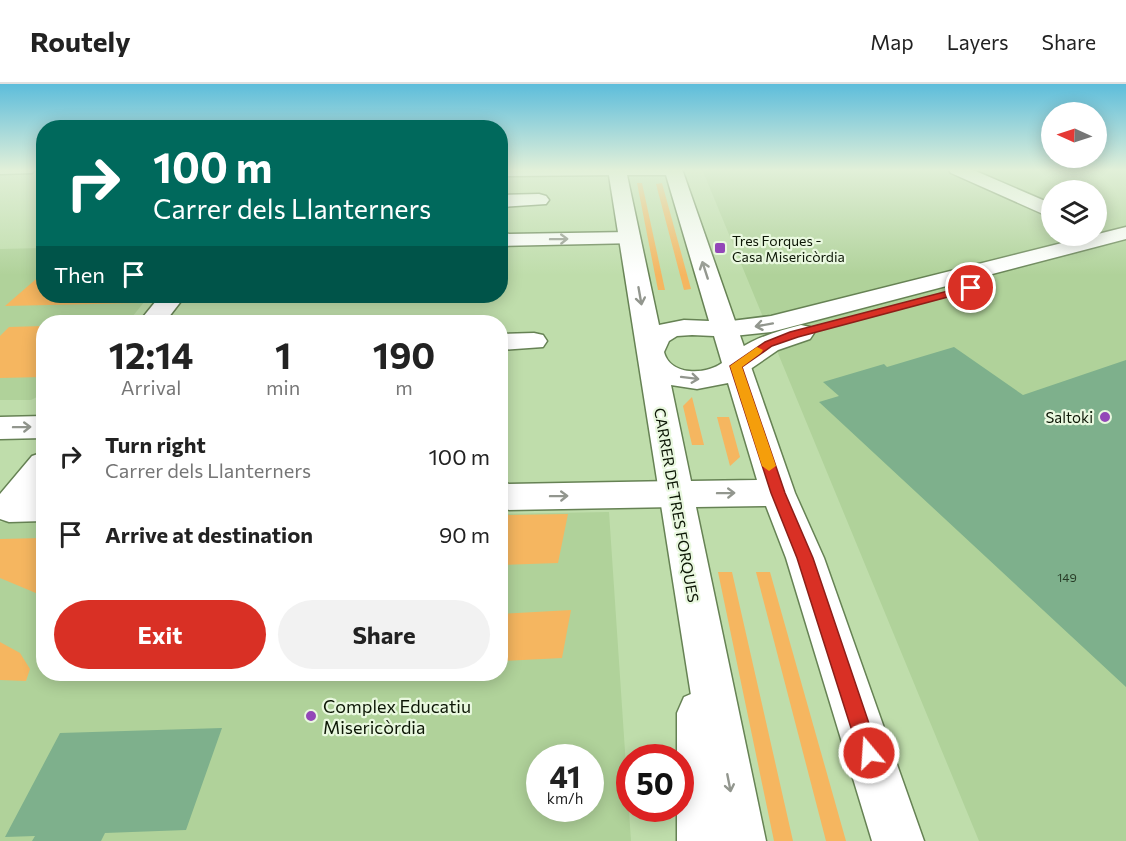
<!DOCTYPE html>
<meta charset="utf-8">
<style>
body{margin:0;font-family:Commissioner,sans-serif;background:#f2f2f2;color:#222;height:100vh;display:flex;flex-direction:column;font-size:22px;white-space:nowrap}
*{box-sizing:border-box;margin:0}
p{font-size:20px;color:#767676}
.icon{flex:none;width:33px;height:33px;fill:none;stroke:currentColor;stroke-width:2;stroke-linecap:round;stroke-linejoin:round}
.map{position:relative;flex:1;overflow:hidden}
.drawer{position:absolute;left:36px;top:231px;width:472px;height:366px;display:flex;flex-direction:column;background:#fff;border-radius:24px;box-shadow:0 3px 15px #0003}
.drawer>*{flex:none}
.top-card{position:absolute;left:36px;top:36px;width:472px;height:183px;border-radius:24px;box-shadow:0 3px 15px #0003;background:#00695c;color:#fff;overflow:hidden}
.needle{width:39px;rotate:273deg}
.buttons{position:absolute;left:1041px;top:18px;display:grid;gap:12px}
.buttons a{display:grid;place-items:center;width:66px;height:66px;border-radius:50%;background:#fff;box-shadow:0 3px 15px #0003;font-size:30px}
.speed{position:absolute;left:526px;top:660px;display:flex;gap:12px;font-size:30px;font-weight:700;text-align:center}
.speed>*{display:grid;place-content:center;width:78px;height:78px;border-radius:50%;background:#fff;box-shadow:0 3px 15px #0003;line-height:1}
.speed small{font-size:15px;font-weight:400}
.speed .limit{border:9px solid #d22;background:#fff;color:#111}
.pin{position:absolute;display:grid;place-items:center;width:51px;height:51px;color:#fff;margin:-26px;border:3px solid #fff;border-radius:50%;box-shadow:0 2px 6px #0007}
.me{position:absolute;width:66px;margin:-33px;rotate:342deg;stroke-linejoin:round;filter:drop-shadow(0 0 4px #0008)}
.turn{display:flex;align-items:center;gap:21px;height:126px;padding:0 18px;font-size:27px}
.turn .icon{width:78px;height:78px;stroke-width:2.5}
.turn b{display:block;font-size:42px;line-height:51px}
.then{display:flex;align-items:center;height:57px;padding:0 18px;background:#0003;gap:12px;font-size:22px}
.eta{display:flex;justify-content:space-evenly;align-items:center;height:102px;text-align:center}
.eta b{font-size:36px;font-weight:700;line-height:42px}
.button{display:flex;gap:12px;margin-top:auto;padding:12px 18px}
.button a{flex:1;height:69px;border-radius:36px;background:#d93025;color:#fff;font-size:24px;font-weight:700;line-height:69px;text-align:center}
.button a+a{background:#f2f2f2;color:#222}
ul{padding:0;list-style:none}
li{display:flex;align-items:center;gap:18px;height:78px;padding:0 18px}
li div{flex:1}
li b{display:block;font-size:22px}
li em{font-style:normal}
header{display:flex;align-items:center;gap:36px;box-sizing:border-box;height:84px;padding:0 30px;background:#fff;border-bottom:2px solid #e0e0e0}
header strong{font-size:28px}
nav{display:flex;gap:33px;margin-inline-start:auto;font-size:21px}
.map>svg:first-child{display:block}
.built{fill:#b0d29a;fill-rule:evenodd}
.green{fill:#f5b660}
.building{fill:#7eb08c}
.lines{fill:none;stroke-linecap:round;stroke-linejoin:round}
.minor-casing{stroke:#668254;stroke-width:3}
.secondary-casing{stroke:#668254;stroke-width:3}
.minor{fill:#fff;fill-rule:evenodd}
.secondary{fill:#fff;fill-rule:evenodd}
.oneway{stroke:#92968e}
.route{fill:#d93025;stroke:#8d1f18;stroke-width:1.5}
.slow{fill:#f59e0b}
.poi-dot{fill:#9347b8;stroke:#e9f8df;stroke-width:2}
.labels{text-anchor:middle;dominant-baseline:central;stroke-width:4.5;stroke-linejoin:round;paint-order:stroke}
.number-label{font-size:12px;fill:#283c27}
.far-poi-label{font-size:14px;fill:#0c1605;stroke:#e9f8df;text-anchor:start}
.poi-label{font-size:15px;fill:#0c1605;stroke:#e9f8df;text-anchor:end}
.street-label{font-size:15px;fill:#0c1605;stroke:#e9f8df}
.near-poi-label{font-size:18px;fill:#0c1605;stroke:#e9f8df;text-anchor:start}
</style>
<header>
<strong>Routely</strong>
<nav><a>Map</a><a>Layers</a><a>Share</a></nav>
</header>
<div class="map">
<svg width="1126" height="757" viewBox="0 0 1126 757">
<rect width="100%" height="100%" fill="#bfddab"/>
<!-- built -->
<g class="built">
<path d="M 702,85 L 1126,85 L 1126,757 L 979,757 ZM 1052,106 L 1096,106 L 1096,152 L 1052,152 Z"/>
<path d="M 43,164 L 44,212 L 149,212 L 128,238 L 44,238 L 43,310 L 31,316 L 0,316 L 0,165 Z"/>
<path d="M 609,428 L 631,757 L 0,757 L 0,438 L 43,437 L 44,590 L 501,590 L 501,430 ZM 540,674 L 591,674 L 591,724 L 540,724 Z"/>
</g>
<!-- green -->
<g class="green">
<path d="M 637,99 L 642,99 L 665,206 L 658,206 Z"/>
<path d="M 662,99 L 691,205 L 684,206 L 656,100 Z"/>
<path d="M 43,189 L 44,212 L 145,212 L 139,219 L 5,222 Z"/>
<path d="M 43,242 L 43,293 L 0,294 L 0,252 L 9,243 Z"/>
<path d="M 692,313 L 704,361 L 692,361 L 683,322 Z"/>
<path d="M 717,333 L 729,333 L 740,373 L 730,382 Z"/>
<path d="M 568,430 L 558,479 L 501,481 L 501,431 Z"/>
<path d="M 43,454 L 43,512 L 0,494 L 0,455 Z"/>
<path d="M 718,488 L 732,488 L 793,757 L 774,757 Z"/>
<path d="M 756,488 L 770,488 L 846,757 L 826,757 Z"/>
<path d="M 571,526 L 562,574 L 501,577 L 501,530 Z"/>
<path d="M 0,558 L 20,569 L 30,585 L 26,597 L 0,596 Z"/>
</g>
<!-- building -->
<g class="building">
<path d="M 954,263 L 1023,311 L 1126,276 L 1126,603 L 819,318 L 839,312 L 823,298 L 884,280 L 887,283 Z"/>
<path d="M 222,644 L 186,746 L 105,749 L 101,757 L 32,757 L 35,752 L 5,753 L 60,649 Z"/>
</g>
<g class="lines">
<!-- minor casing -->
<g class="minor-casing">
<g id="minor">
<path d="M 0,85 L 35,85 L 32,89 L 0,90 Z"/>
<path d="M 501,85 L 625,85 L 626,86 L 623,90 L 617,91 L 501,92 Z"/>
<path d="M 948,85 L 971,85 L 1052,120 L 1052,134 L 951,89 Z"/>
<path d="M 539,110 L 546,112 L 549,116 L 546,120 L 501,123 L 501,111 Z"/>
<path d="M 1126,143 L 1126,155 L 771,248 L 724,253 L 715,251 L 711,245 L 715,239 L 771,232 Z"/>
<path d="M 629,148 L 637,149 L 640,154 L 637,159 L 501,162 L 501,150 Z"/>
<path d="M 160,212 L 185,212 L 165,238 L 139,238 Z"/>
<path d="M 801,241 L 810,243 L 814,249 L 810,255 L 778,266 L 746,288 L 736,291 L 726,288 L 722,282 C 738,258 774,248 801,241 Z"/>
<path d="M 534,249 L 543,251 L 547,257 L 543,263 L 501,266 L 501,250 Z"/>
<path d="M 44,332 L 44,354 L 0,355 L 0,333 Z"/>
<path d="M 44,368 L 44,405 L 40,410 L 44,409 L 44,437 L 9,438 L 0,435 L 0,410 L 32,372 Z"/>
<path d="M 675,397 L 687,401 L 692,410 L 687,419 L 675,423 L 501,426 L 501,400 Z"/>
<path d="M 700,606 L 716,613 L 723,629 L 729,757 L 677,757 L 677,724 L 681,724 L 681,674 L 677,674 L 677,629 L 684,613 Z"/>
</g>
</g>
<!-- secondary casing -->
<g class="secondary-casing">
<path id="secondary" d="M 608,85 L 682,85 L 795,409 L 824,474 L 924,757 L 872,757 L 786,474 L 766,422 L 696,423 L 766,757 L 714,757 ZM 627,91 L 666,91 L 709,237 L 684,236 L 659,241 ZM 692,251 L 714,252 L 722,279 C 706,291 670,292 664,268 L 669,257 L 677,252 ZM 728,299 L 757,396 L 691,397 L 671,301 L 697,305 Z"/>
</g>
<!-- minor -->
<use href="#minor" class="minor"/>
<!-- secondary -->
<use href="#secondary" class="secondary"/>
</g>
<!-- one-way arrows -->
<defs><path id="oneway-shaft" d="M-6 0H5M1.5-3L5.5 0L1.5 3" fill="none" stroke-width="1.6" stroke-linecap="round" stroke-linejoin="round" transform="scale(1.5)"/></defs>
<g class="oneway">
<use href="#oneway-shaft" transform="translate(559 155) rotate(-1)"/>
<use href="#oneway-shaft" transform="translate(705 186) rotate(-108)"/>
<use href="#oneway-shaft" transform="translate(640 212) rotate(80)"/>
<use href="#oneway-shaft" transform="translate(764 241) rotate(170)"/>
<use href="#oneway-shaft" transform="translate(690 294) rotate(7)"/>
<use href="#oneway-shaft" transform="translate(22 343) rotate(-1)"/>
<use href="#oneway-shaft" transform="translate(726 409) rotate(-1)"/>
<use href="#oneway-shaft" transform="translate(559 412) rotate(-1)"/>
<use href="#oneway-shaft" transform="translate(729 699) rotate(79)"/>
</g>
<!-- sky -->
<linearGradient id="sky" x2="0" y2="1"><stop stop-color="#5dbddb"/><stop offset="0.45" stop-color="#e2f0d9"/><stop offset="1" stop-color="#e2f0d9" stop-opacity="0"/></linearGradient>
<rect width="1126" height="191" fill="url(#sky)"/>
<!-- route -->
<path class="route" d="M 971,201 L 976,204 L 974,206 L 798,253 L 772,262 L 742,283 L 785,409 L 813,474 L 879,669 L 876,676 L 869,679 L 862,676 L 859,669 L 797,474 L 771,409 L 730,282 L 765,258 L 790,248 Z"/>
<!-- slow -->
<path class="slow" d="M 757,263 L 763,266 L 761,269 L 742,283 L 776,382 L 769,387 L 762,382 L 730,282 Z"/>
<!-- markers -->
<g class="poi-dot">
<rect x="714" y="158" width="12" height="12" rx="3"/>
<circle cx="1105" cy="333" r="6"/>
<circle cx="311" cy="632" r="6"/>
</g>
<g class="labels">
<!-- number labels -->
<g class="number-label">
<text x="1067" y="493">149</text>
</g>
<!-- far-poi labels -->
<g class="far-poi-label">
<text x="732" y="156">Tres Forques -<tspan x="732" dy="16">Casa Misericòrdia</tspan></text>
</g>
<!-- poi labels -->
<g class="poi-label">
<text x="1093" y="333">Saltoki</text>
</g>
<!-- street labels -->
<g class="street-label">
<text transform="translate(677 421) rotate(80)">CARRER DE TRES FORQUES</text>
</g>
<!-- near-poi labels -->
<g class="near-poi-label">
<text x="323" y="622">Complex Educatiu<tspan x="323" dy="21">Misericòrdia</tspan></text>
</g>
</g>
</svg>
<div class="buttons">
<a><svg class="needle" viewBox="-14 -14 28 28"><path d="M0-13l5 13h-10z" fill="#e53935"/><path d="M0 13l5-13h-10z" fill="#767676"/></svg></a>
<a><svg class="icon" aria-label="layers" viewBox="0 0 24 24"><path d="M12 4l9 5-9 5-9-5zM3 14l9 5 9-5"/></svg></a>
</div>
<div class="speed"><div>41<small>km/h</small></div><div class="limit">50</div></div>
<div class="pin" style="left:971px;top:204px;background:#d93025"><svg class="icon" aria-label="arrive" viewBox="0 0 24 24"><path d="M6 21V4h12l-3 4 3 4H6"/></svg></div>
<svg class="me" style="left:869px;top:669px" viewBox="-20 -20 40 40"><circle r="17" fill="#d93025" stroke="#fff" stroke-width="3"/><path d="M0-11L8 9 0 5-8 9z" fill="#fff"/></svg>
<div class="top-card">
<div class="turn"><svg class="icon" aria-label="right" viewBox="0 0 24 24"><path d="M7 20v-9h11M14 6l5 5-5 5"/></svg><div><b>100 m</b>Carrer dels Llanterners</div></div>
<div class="then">Then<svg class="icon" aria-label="arrive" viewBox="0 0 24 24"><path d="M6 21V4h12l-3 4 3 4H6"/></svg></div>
</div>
<section class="drawer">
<div class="eta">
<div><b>12:14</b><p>Arrival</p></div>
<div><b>1</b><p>min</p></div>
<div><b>190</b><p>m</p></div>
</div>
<ul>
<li><svg class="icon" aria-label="right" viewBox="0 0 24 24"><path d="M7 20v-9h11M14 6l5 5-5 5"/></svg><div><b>Turn right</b><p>Carrer dels Llanterners</p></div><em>100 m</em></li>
<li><svg class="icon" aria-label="arrive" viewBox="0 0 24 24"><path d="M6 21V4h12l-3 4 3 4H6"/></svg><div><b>Arrive at destination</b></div><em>90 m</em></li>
</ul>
<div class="button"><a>Exit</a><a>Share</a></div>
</section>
</div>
